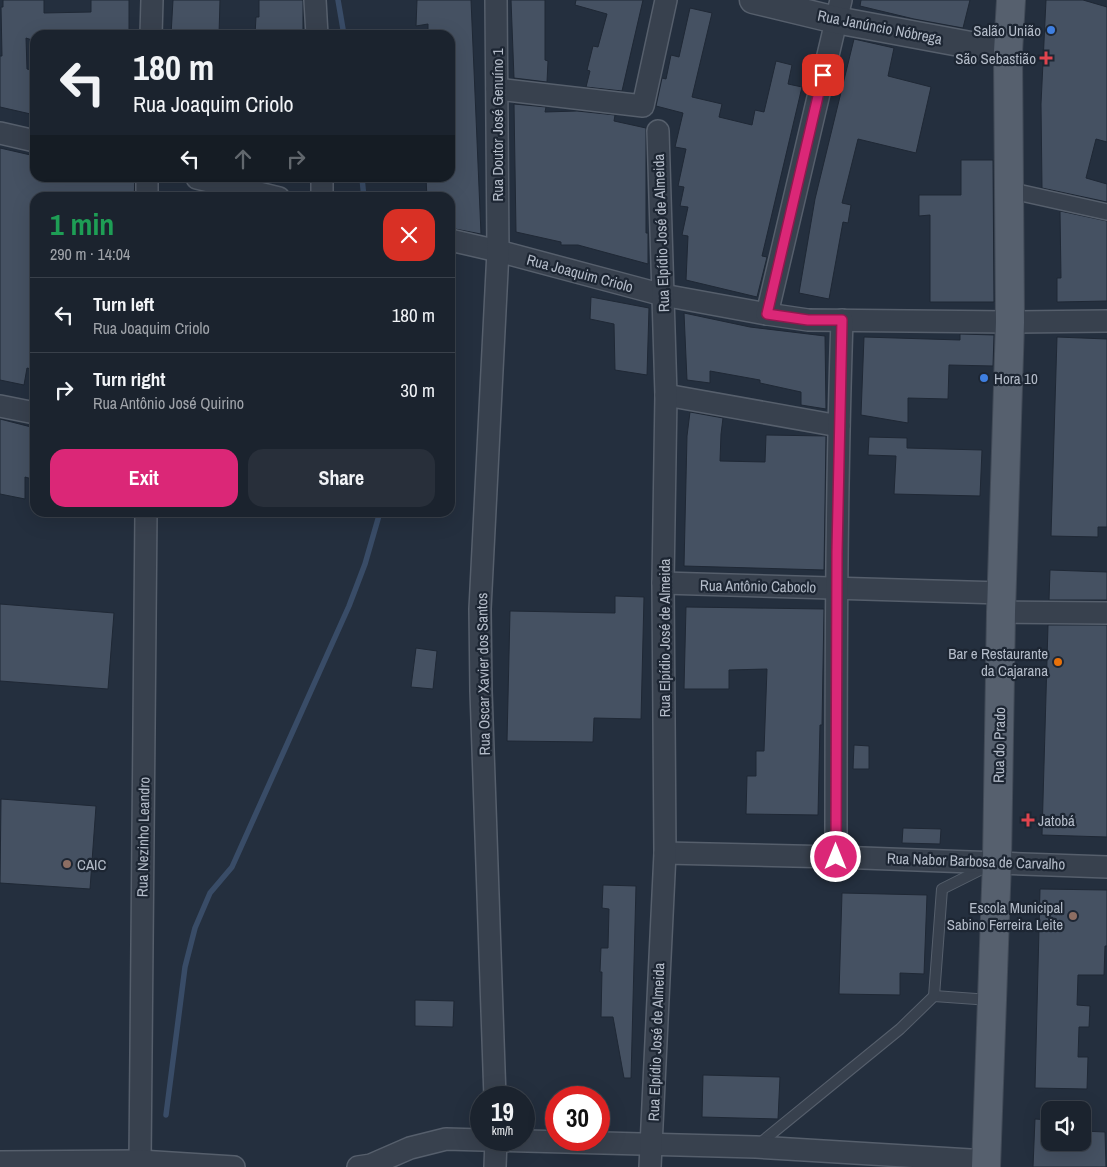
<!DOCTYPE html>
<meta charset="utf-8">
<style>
body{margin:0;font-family:"Archivo Narrow",sans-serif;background:#282f3a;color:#f1f3f6;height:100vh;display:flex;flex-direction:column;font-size:19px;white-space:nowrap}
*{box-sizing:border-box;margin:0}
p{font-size:16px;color:#a0a4aa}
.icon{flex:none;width:28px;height:28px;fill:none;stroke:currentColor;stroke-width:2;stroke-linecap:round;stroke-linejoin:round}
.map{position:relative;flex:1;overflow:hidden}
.panel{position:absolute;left:30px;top:192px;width:425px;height:325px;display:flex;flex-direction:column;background:#1b232e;border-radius:15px;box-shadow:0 5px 20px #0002,0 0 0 1px #39404a}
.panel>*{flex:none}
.top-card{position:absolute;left:30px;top:30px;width:425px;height:152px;border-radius:15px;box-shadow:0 5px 20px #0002,0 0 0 1px #39404a;background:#1b232e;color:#f1f3f6;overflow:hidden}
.controls{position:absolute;left:1041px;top:1101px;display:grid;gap:10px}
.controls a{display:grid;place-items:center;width:50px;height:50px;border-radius:10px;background:#1b232e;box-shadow:0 5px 20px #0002,0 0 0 1px #39404a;font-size:25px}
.speed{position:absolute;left:470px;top:1086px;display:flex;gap:10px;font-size:25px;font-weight:700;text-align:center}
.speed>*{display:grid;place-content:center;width:65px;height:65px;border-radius:50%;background:#1b232e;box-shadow:0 5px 20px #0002,0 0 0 1px #39404a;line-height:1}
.speed small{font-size:12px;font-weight:400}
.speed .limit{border:8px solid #d22;background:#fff;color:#111}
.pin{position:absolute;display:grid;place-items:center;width:42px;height:42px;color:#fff;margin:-21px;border-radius:10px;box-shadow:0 2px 8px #0006}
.me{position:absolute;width:55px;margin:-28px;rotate:0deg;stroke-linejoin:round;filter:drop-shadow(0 0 4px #0008)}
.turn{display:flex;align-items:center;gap:18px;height:105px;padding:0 20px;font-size:22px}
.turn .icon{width:65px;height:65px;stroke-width:2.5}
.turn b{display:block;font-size:35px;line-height:42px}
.lanes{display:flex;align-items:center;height:48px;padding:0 20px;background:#0003;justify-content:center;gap:25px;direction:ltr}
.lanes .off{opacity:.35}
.round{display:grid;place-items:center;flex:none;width:52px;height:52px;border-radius:15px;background:#282f3a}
.head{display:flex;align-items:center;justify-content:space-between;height:85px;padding:0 20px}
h1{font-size:30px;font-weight:800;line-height:38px;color:#1e9e55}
.button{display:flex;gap:10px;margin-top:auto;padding:10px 20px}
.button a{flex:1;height:58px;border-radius:15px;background:#db2777;color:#fff;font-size:20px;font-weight:800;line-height:58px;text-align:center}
.button a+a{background:#282f3a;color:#f1f3f6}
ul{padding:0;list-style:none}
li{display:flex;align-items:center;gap:15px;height:75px;padding:0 20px;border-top:1px solid #39404a}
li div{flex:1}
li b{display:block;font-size:19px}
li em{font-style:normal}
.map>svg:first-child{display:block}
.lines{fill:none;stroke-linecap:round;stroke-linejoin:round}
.stream{stroke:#394c67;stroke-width:5.5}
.building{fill:#455162;stroke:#1f2835}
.service-casing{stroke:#565f6c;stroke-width:12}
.pedestrian-casing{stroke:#565f6c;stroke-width:18}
.minor-casing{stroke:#565f6c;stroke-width:24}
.tertiary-casing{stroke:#565f6c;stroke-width:29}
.primary-casing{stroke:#414a57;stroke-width:30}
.service{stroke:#38414e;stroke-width:10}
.pedestrian{stroke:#38414e;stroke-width:15}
.minor{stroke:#38414e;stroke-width:21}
.tertiary{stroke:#38414e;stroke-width:26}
.primary{stroke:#56606e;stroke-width:28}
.route-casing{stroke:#8e194d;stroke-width:12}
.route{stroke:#db2777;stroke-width:9}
.shop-dot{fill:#3f7fe0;stroke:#1d2633;stroke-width:2}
.health-dot{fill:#e0444e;stroke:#1d2633;stroke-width:2}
.food-dot{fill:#e8710a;stroke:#1d2633;stroke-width:2}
.education-dot{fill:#8d6e63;stroke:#1d2633;stroke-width:2}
.labels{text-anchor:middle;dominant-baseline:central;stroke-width:4.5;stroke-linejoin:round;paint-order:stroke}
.street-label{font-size:15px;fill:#b4bcc9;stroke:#1d2633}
.poi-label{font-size:15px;fill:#b4bcc9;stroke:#1d2633;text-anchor:end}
</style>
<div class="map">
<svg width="1107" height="1167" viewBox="0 0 1107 1167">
<rect width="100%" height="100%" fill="#242f3e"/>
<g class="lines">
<!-- stream -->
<g class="stream">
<path d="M 338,0 L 344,35"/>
<path d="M 362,178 L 364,198"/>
<path d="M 166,1115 L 185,967 L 195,928 L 210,893 L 232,867 L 349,606 L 365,564 L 380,512"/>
</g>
</g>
<!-- building -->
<g class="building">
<path d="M 3,0 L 44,0 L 44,13 L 91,12 L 91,0 L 129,0 L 129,35 L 35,35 L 35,41 L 26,38 L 27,69 L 35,71 L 35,115 L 0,107 L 0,56 L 2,56 L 1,7 L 3,7 Z"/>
<path d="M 173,0 L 220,0 L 219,35 L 171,35 Z"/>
<path d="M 259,0 L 303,0 L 303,35 L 255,35 L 256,17 L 259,17 Z"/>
<path d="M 417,0 L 471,0 L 481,234 L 450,228 L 450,198 L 427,198 L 426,178 L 450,178 L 450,35 L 428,35 L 428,24 L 416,26 Z"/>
<path d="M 511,0 L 545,0 L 545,60 L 548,61 L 547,82 L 514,78 Z"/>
<path d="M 576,0 L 643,0 L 622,91 L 586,87 L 590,71 L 587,70 L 593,46 L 598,47 L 607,14 L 575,5 Z"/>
<path d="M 861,0 L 970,0 L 963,28 L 914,19 L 860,6 Z"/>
<path d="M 1046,0 L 1083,0 L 1107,7 L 1107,142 L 1096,139 L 1086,178 L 1107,184 L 1107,202 L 1042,188 L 1041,104 Z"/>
<path d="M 690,8 L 712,13 L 692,97 L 722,104 L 719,117 L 752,125 L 755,110 L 764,112 L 776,61 L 792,65 L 788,84 L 802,87 L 762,256 L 767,257 L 757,297 L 686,280 L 688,236 L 682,235 L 688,207 L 680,206 L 684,187 L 678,186 L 686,149 L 675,147 L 683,113 L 656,106 L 662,78 L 666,79 L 671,55 L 679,57 Z"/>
<path d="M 854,39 L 894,48 L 888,76 L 931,87 L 916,153 L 858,139 L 842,203 L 851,205 L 848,223 L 843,222 L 829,299 L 799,293 L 815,199 Z"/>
<path d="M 514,104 L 546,107 L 545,112 L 577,111 L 615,115 L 614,121 L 646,128 L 646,233 L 648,233 L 648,264 L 578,245 L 561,245 L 561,242 L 516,232 Z"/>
<path d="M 0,148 L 35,156 L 35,178 L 135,178 L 134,198 L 35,198 L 35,370 L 27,368 L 24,385 L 0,380 Z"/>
<path d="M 961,160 L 993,160 L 994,302 L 930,302 L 930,215 L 919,216 L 919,195 L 961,195 Z"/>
<path d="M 1060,211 L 1107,221 L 1107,301 L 1057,302 L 1057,278 L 1061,278 Z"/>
<path d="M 591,297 L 649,308 L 647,375 L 615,370 L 614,324 L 590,319 Z"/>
<path d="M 684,313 L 750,327 L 825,336 L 826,409 L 801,405 L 801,392 L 760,383 L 760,380 L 710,371 L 710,383 L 687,380 Z"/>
<path d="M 960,334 L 994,335 L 993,366 L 949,365 L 948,399 L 908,398 L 908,423 L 861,415 L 864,337 L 960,340 Z"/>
<path d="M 1057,337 L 1107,339 L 1107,527 L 1098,527 L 1098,537 L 1051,536 Z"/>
<path d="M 690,412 L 723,418 L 721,434 L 720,461 L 765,462 L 766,435 L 826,436 L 824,570 L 684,566 L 687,436 Z"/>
<path d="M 0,419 L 35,428 L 35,455 L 33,454 L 32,479 L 25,477 L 25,499 L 0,494 Z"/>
<path d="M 869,437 L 907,438 L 907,448 L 982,450 L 980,496 L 894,494 L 896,456 L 868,455 Z"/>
<path d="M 1050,570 L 1107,572 L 1107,600 L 1049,600 Z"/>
<path d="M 615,596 L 644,597 L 641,719 L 594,718 L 593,742 L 507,741 L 510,611 L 615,613 Z"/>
<path d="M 0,604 L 114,613 L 108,689 L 0,681 Z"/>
<path d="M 686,607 L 824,609 L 822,725 L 820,725 L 818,815 L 746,814 L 747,776 L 756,776 L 756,751 L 764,751 L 767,669 L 729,670 L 729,689 L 684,689 Z"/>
<path d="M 1048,625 L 1107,625 L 1107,837 L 1042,835 Z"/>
<path d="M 416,648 L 437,651 L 433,689 L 411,687 Z"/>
<path d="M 854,745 L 869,746 L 869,769 L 853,769 Z"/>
<path d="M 1,799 L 96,806 L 90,889 L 0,883 Z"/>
<path d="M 903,828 L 941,829 L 940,844 L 902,843 Z"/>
<path d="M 603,885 L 636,886 L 631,1078 L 624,1078 L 613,1017 L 601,1017 L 602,972 L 600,972 L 601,948 L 608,948 L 609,909 L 602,908 Z"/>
<path d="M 1040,889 L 1107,890 L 1107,946 L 1105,946 L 1104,975 L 1078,975 L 1077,1005 L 1090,1006 L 1089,1027 L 1079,1027 L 1078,1057 L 1088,1057 L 1087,1089 L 1035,1088 Z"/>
<path d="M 842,893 L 927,895 L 924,974 L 900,973 L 900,995 L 839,994 Z"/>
<path d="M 415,1000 L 454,1001 L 453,1027 L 415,1026 Z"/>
<path d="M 703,1075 L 780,1077 L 778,1119 L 702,1117 Z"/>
<path d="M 1035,1119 L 1050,1120 L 1050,1142 L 1082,1142 L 1082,1131 L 1105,1132 L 1106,1167 L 1033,1167 Z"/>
</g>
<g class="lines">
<!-- service casing -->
<g class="service-casing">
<g id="service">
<path d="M 934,996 L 990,1000"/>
<path d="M 759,1144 L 900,1029 L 934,996 L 942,889 L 986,867"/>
</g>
</g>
<!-- pedestrian casing -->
<g class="pedestrian-casing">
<path id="pedestrian" d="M 1008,190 L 1107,212"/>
</g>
<!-- minor casing -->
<g class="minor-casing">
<g id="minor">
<path d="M 315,0 L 317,35"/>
<path d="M 151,35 L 152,0"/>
<path d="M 497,89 L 643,106 L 666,0"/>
<path d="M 0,133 L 35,141"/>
<path d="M 197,178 L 279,198"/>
<path d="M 322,178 L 322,198"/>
<path d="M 147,198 L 147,178"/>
<path d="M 450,240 L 498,251 L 663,295 L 767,314 L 808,320 L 1010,322 L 1107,321"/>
<path d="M 767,314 L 841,0"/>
<path d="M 666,395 L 839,426"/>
<path d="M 0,406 L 35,413"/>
<path d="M 663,583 L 1002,593"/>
<path d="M 1001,612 L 1107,613"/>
<path d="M 665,853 L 836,857 L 1107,867"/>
<path d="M 836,857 C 836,678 836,499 842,320"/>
<path d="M 495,1098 L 481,691 L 480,609 L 498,251 L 496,0"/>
<path d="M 140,1161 L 146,512"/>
<path d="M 0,1162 L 140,1161 L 234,1167"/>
<path d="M 358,1167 L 371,1165 L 410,1148 L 446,1139 L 756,1147 L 987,1161"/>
<path d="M 495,1167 L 496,1140"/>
<path d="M 650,1167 L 665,853 L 663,583 L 666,395 L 658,131"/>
</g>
</g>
<!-- tertiary casing -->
<g class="tertiary-casing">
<path id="tertiary" d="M 753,0 L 836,20 L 1008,52"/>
</g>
<!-- primary casing -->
<g class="primary-casing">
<path id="primary" d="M 986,1167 L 997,861 L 1001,612 L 1010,322 L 1008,52 L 1011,0"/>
</g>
<!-- service -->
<use href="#service" class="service"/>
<!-- pedestrian -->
<use href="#pedestrian" class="pedestrian"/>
<!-- minor -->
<use href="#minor" class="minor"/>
<!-- tertiary -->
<use href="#tertiary" class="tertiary"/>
<!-- primary -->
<use href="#primary" class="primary"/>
</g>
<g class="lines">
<!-- route casing -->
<g class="route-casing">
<path id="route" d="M 823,75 L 767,314 L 808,320 L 842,320 L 837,552 L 836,857"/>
</g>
<!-- route -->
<use href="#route" class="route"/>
</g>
<!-- markers -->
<g class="shop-dot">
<circle cx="1051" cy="30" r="5"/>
<circle cx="984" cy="378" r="5"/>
</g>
<g class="health-dot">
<path d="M1043.5 50.5h5v5h5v5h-5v5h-5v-5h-5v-5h5z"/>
<path d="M1025.5 812.5h5v5h5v5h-5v5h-5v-5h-5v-5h5z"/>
</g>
<circle class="food-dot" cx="1058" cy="662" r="5"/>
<g class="education-dot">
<circle cx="67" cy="864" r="5"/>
<circle cx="1073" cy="916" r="5"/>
</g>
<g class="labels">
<!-- street labels -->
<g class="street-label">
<text transform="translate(880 27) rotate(11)">Rua Janúncio Nóbrega</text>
<text transform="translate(497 125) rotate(-90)">Rua Doutor José Genuíno 1</text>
<text transform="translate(661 233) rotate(-92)">Rua Elpídio José de Almeida</text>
<text transform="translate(580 273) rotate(15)">Rua Joaquim Criolo</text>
<text transform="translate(758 586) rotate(1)">Rua Antônio Caboclo</text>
<text transform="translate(664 638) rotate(-90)">Rua Elpídio José de Almeida</text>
<text transform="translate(483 674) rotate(-91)">Rua Oscar Xavier dos Santos</text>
<text transform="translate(999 745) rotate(-89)">Rua do Prado</text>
<text transform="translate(143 837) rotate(-89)">Rua Nezinho Leandro</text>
<text transform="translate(976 861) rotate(2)">Rua Nabor Barbosa de Carvalho</text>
<text transform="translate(656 1042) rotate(-88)">Rua Elpídio José de Almeida</text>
</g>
<!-- poi labels -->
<g class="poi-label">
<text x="1041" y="30">Salão União</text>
<text x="1036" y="58">São Sebastião</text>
<text x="994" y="378" text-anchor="start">Hora 10</text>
<text x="1048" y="653">Bar e Restaurante<tspan x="1048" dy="17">da Cajarana</tspan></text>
<text x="1038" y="820" text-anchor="start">Jatobá</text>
<text x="77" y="864" text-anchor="start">CAIC</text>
<text x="1063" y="907">Escola Municipal<tspan x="1063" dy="17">Sabino Ferreira Leite</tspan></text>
</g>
</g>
</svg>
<div class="controls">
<a><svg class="icon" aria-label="sound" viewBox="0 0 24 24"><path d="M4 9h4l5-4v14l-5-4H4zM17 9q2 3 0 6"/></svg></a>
</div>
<div class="speed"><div>19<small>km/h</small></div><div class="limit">30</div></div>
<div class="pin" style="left:823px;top:75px;background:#d93025"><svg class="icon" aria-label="arrive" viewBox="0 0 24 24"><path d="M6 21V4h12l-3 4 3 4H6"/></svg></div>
<svg class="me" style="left:836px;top:857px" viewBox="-20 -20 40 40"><circle r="17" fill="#db2777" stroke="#fff" stroke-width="3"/><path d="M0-11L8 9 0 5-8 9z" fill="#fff"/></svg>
<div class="top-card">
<div class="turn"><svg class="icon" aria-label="left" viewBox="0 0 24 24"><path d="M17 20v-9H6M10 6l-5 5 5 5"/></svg><div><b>180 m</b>Rua Joaquim Criolo</div></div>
<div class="lanes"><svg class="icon" aria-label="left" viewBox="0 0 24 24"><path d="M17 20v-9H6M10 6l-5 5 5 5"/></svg><svg class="icon off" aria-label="ahead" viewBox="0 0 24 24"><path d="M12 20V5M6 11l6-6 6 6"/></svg><svg class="icon off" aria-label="right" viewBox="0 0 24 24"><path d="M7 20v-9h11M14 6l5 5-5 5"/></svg></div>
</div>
<section class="panel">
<div class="head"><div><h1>1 min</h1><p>290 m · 14:04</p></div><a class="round" style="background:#d93025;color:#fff"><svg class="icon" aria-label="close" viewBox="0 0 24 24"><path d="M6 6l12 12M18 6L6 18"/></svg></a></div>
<ul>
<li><svg class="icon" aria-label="left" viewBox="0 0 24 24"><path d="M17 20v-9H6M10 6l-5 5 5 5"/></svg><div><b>Turn left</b><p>Rua Joaquim Criolo</p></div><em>180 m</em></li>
<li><svg class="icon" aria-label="right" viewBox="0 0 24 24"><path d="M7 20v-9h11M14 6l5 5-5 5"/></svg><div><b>Turn right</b><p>Rua Antônio José Quirino</p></div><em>30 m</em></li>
</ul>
<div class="button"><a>Exit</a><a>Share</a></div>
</section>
</div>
